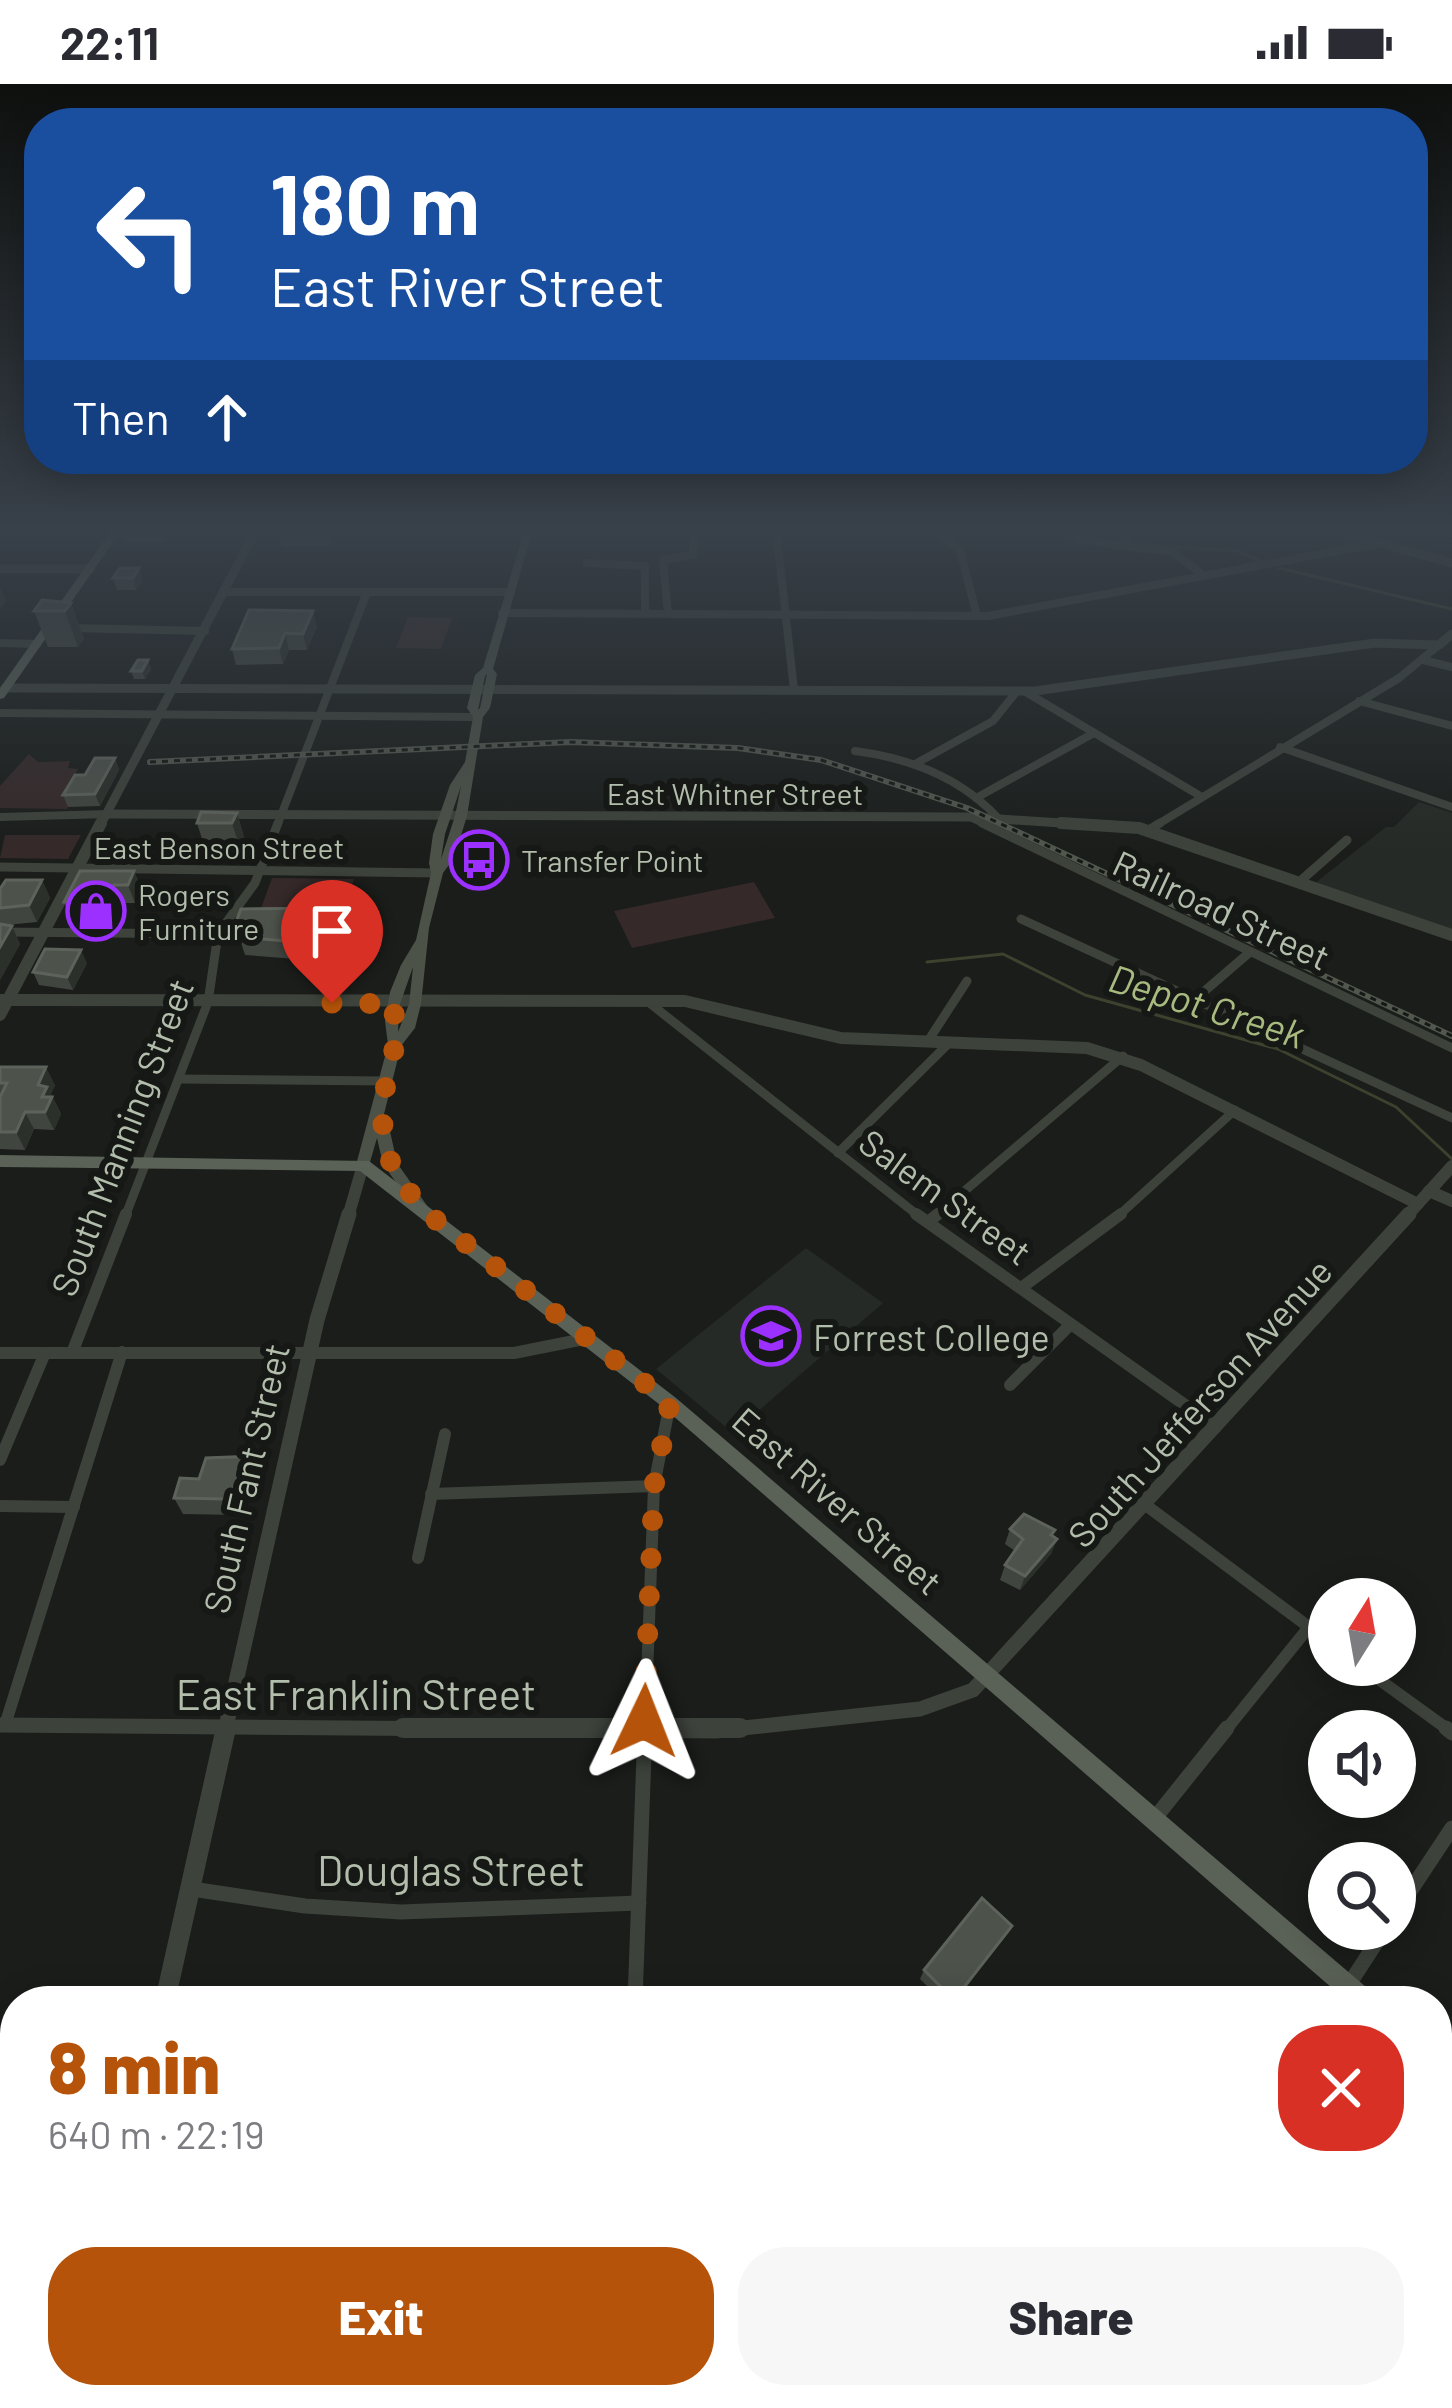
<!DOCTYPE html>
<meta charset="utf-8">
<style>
body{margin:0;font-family:Barlow,sans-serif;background:#f7f7f7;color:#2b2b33;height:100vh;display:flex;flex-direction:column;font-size:45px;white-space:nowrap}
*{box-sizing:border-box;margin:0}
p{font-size:39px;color:#7c7c81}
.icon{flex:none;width:66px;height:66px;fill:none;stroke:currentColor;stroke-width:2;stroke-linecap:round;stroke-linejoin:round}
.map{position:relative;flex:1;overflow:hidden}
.panel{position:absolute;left:0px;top:1902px;width:1452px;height:423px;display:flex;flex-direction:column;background:#fff;border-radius:48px 48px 0 0;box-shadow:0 6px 30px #0003}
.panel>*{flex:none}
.top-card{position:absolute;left:24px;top:24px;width:1404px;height:366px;border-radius:48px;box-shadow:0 6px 30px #0003;background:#1a4fa0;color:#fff;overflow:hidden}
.needle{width:78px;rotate:11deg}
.tools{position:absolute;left:1308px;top:1494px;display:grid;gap:24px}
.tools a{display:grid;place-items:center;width:108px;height:108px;border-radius:50%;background:#fff;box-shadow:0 6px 30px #0003;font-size:60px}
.pin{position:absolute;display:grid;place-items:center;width:102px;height:102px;color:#fff;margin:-123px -51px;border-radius:50% 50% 50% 0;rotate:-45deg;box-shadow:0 0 12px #0007}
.pin .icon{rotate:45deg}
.me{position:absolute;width:132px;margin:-66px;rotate:2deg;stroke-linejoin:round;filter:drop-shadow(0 0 9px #0008)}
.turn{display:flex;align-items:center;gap:42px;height:252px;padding:0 48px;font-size:54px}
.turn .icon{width:156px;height:156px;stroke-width:2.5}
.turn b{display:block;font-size:84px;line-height:102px}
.then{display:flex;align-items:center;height:114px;padding:0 48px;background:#0003;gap:24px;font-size:45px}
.round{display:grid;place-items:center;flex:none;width:126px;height:126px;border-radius:48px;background:#f7f7f7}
.head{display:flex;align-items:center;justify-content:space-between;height:204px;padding:0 48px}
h1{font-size:72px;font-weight:800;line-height:90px;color:#b45309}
.primary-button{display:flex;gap:24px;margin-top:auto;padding:24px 48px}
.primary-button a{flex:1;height:138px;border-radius:48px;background:#b45309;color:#fff;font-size:48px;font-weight:800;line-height:138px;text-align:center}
.primary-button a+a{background:#f7f7f7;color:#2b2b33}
.status{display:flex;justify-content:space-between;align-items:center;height:84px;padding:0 60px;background:#fff;direction:ltr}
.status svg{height:33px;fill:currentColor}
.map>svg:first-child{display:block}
.built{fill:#262a26}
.green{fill:#352929}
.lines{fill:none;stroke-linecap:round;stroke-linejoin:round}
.stream{stroke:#3c422e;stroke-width:3}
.minor-far3{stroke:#3d423b;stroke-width:8}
.minor-far2{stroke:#3d423b;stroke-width:9}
.minor-far1{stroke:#3d423b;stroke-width:12}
.minor{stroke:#3d423b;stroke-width:15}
.tertiary-far3{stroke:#3d423b;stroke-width:9}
.tertiary-far2{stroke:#3d423b;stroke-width:12}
.tertiary-far1{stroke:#3d423b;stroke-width:15}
.tertiary{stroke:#3d423b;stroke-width:20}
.secondary{fill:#4c5248;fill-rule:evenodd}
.primary{fill:#5a6156;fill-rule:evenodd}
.rail-casing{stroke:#51574d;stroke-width:6}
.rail{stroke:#151815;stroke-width:3;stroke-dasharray:6;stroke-linecap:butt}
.wall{fill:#41453f}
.shaded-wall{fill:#2c302b}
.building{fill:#4d524b;stroke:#5d635a;stroke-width:3}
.route{stroke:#b45309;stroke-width:21;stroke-dasharray:0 37.8}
.labels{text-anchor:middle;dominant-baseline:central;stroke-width:12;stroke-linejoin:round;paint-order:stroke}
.far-street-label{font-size:30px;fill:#b3bdab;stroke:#151815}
.far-poi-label{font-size:30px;fill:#b3bdab;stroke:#151815;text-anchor:start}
.street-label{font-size:36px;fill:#b3bdab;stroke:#151815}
.poi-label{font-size:36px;fill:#b3bdab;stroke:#151815;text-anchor:start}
.water-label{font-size:39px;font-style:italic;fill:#a8ba80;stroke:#151815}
.near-street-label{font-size:42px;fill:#b3bdab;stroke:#151815}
</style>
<div class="status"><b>22:11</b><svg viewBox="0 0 49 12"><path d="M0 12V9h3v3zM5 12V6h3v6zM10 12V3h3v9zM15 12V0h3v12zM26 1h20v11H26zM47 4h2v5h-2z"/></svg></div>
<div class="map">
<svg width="1452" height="2324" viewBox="0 0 1452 2324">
<rect width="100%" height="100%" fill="#1a1d1a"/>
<!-- built -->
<g class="built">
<path d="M 1419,718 L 1452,729 L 1452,846 L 1314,800 L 1386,743 L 1394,743 Z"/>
<path d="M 806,1164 L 883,1219 L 733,1349 L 656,1285 Z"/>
</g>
<!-- green -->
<g class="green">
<path d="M 408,533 L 452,534 L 441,565 L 396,564 Z"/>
<path d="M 29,670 L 38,678 L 70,677 L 68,684 L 78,685 L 67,703 L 79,704 L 67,725 L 0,724 L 0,702 Z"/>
<path d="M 5,751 L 81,751 L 68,775 L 0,774 Z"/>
<path d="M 272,794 L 354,795 L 341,836 L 256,838 Z"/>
<path d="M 754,798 L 775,834 L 632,864 L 614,827 Z"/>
</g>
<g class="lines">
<!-- stream -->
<g class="stream">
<path d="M 1102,444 L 1131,458"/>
<path d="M 1411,444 L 1452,452"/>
<path d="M 1145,461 L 1237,467 L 1261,477"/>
<path d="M 1279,484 L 1452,525"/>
<path d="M 927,878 L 1003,870 L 1085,911 L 1278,965 L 1396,1023 L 1452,1075"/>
</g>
<!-- minor-far3 -->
<g class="minor-far3">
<path d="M 776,444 L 794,606"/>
<path d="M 930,444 L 960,466 L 977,532"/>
<path d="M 1054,444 L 1080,456 L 1173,468 L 1203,491"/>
<path d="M 587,479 L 645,482 L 645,530"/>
<path d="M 226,508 L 507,508"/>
<path d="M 502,529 L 988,532 L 1380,459"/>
<path d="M 668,530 L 663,476 L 693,471 L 695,444"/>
<path d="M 70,544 L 205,547"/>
<path d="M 0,559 L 37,560"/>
<path d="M 1423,576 L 1452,583"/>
<path d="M 1024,607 L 1202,713"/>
<path d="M 1359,617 L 1452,642"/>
<path d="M 0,629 L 478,633"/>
<path d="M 1280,663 L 1452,723"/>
<path d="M 855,667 C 909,674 960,693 998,734"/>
<path d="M 915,680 L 993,637 L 1017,607"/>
<path d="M 976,714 L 1094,649"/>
<path d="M 0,733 L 109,730"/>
<path d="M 970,733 L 989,742"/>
<path d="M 277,742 L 367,508"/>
<path d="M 1155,742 L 1399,594 L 1439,561"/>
</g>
<!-- minor-far2 -->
<g class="minor-far2">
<path d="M 982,739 L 1452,964"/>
<path d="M 1147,747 L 1160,739"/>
<path d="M 0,783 L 437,789"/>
<path d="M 1298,799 L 1347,756"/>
<path d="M 1021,835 L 1452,1034"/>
<path d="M 0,848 L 218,850"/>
<path d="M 647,917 L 920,1133"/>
<path d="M 1193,917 L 1250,868"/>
<path d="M 928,957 L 967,897"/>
<path d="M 179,995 L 386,997"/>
<path d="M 838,1069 L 950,958"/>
<path d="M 125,1133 L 208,918 L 218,850 L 255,799 L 278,739"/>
<path d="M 934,1133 L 1123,972"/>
<path d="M 1117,1133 L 1235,1026"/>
</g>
<!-- minor-far1 -->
<g class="minor-far1">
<path d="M 916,1130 L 1216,1343"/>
<path d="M 928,1138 L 938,1130"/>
<path d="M 1021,1204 L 1121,1130"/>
<path d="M 0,1269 L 514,1269 L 589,1254"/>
<path d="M 72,1269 L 126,1130"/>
<path d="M 1010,1301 L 1070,1241"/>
<path d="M 0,1376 L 45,1269"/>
<path d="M 431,1410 L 654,1402"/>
<path d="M 0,1422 L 74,1423"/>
<path d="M 1147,1422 L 1329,1558"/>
<path d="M 418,1474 L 445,1350"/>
<path d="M 1359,1581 L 1450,1647"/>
<path d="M 5,1641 L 122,1268"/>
<path d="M 645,1647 L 654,1402 L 670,1319"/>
<path d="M 1225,1647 L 1309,1543"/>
</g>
<!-- minor -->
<g class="minor">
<path d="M 1446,1644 L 1452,1649"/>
<path d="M 1155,1734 L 1227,1644"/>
<path d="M 192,1805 L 305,1822 L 401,1828 L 639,1819"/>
<path d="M 1395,1830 L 1452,1744"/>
<path d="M 1348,1902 L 1385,1845"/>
<path d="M 635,1917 L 645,1644"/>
<path d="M 0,2272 L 15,2272"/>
<path d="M 687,2310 L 718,2324"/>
<path d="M 287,2324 L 289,2310"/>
<path d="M 464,2324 L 466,2310"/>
<path d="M 622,2324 L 623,2310"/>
</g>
<!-- tertiary-far3 -->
<g class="tertiary-far3">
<path d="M 1325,444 L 1452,479"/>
<path d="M 0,485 L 90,485"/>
<path d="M 5,604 L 1035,607 L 1375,559 L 1439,561 L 1452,550"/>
<path d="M 109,730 L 970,733 L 1107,742"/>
<path d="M 100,742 L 257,444"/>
</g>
<!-- tertiary-far2 -->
<g class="tertiary-far2">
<path d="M 1061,739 L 1139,744 L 1452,851"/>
<path d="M 0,916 L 685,917 L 841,954 L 1087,964 L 1141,981 L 1418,1120"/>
<path d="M 0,931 L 101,739"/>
<path d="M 1429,1107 L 1452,1117"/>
<path d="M 348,1133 L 363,1081"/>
<path d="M 1406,1133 L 1452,1082"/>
</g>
<!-- tertiary-far1 -->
<g class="tertiary-far1">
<path d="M 0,1641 L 716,1647 L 920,1625 L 973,1606 L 1409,1130"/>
<path d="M 225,1647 L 317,1236 L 349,1130"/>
</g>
<!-- tertiary -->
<g class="tertiary">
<path d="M 403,1644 L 740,1644"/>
<path d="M 165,1917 L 226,1644"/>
<path d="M 71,2324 L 74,2310"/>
</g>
<!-- secondary -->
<path class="secondary" d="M 525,444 L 533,444 L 493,585 L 497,590 L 490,624 L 483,633 L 467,732 L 454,774 L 443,789 L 429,844 L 421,920 L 415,944 L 401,962 L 383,1034 L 388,1038 L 397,1079 L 428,1123 L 421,1128 L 416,1127 L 383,1080 L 377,1054 L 368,1085 L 358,1085 L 356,1081 L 388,961 L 385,937 L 390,908 L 401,881 L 416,856 L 431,789 L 429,779 L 433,750 L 450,701 L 465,678 L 473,633 L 467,624 L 475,591 L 483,584 ZM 487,590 L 480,624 L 478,626 L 485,592 ZM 461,702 L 455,732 L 441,775 L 445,750 ZM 413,883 L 409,920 L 398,948 L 399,923 Z"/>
<!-- primary -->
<g class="primary">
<path d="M 113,444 L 123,444 L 4,614 L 0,615 L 0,604 Z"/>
<path d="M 0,1071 L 369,1077 L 676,1314 L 1373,1909 L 1377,1917 L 1347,1917 L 664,1324 L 360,1087 L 0,1083 Z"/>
<path d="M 1437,1967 L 1452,1976 L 1452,2004 L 1437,1995 Z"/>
</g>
<!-- rail casing -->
<g class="rail-casing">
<path id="rail" d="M 150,678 L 570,658 L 738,664 L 821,676 L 967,724 L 1452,952"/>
</g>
<!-- rail -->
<use href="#rail" class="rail"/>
</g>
<!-- wall -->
<g class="wall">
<path d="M 168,444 L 170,450 L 165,458 L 125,458 L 121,446 Z"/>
<path d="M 277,444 L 337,444 L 330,462 L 282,463 Z"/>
<path d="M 120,484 L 143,496 L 136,506 L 117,506 L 113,494 Z"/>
<path d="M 71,519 L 84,555 L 78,563 L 48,563 L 34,527 Z"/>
<path d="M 249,526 L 317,543 L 307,566 L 289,566 L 283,580 L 236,581 L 232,565 Z"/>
<path d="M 151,585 L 145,595 L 134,595 L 131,587 Z"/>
<path d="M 115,674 L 119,686 L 100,722 L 68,723 L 63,711 L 85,691 Z"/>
<path d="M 237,729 L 248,767 L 244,777 L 209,777 L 197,739 Z"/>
<path d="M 134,787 L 141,804 L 135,819 L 121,819 L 113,836 L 71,836 L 64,818 Z"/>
<path d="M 42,796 L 50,814 L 37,838 L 6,841 L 12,842 L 20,860 L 0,896 L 0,805 Z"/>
<path d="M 342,824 L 347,841 L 335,878 L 245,871 L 235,840 Z"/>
<path d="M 87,879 L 73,906 L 39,901 L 33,888 Z"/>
<path d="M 0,983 L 55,1001 L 51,1010 L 61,1030 L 54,1046 L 34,1045 L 25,1066 L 0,1065 Z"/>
<path d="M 264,1387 L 258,1408 L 247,1408 L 237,1431 L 183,1430 L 174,1414 L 199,1395 Z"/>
<path d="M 1010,1445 L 1053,1452 L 1057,1455 L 1051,1470 L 1020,1506 L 1000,1496 L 1005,1481 L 1015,1467 L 1005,1460 Z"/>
<path d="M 1012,1842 L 956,1917 L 942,1917 L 920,1895 L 924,1886 Z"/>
</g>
<!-- shaded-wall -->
<g class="shaded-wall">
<path d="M 163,444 L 168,444 L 170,450 L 165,458 L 161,447 Z"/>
<path d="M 326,444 L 337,444 L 330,462 Z"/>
<path d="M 139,484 L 143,496 L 136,506 L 133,494 Z"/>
<path d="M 0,503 L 6,517 L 0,525 Z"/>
<path d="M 71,519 L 84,555 L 78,563 L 65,527 Z"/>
<path d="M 313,527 L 317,543 L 307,566 L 303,550 Z"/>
<path d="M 285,549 L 289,566 L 283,580 L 279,564 Z"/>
<path d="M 148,576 L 151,585 L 145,595 L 142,587 Z"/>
<path d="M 115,674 L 119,686 L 100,722 L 95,710 Z"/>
<path d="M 237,729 L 248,767 L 244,777 L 232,739 Z"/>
<path d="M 134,787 L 141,804 L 135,819 L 128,801 Z"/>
<path d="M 42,796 L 50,814 L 37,838 L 29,821 Z"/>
<path d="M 114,801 L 121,819 L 113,836 L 106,818 Z"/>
<path d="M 342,824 L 347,841 L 335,878 L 331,861 Z"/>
<path d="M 12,842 L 20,860 L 0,896 L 0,863 Z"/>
<path d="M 81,866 L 87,879 L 73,906 L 67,893 Z"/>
<path d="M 46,983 L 55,1001 L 51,1010 L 61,1030 L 54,1046 L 45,1028 L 38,1001 Z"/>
<path d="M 25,1028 L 34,1045 L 25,1066 L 16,1048 Z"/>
<path d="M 256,1372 L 264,1387 L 258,1408 L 250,1393 Z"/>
<path d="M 239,1392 L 247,1408 L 237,1431 L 228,1415 Z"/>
<path d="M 1057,1455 L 1051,1470 L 1020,1506 L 1025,1492 Z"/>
<path d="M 1012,1842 L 1006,1852 L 954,1917 Z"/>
</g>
<!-- building -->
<g class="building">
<path d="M 123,444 L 163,444 L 161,447 L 121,446 Z"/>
<path d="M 120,484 L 139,484 L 133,494 L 113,494 Z"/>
<path d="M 42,516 L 71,519 L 65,527 L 34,527 Z"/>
<path d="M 249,526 L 313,527 L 303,550 L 285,549 L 279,564 L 232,565 Z"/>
<path d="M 138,576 L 148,576 L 142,587 L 131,587 Z"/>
<path d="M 95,674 L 115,674 L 95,710 L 63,711 L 75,691 L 85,691 Z"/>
<path d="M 201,728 L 237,729 L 232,739 L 197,739 Z"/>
<path d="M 80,787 L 134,787 L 128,801 L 114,801 L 106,818 L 64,818 Z"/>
<path d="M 6,796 L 42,796 L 29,821 L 0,824 L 0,805 Z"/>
<path d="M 342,824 L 331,861 L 239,853 L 244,840 L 235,840 L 241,825 Z"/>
<path d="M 0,840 L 12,842 L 0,863 Z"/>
<path d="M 45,865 L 81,866 L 67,893 L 33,888 Z"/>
<path d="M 0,983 L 46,983 L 38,1001 L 47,1003 L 42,1013 L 52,1013 L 45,1028 L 25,1028 L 16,1048 L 0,1048 L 0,1013 L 7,999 L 0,999 Z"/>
<path d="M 256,1372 L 250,1393 L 239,1392 L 228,1415 L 174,1414 L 180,1394 L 199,1395 L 206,1374 Z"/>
<path d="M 1024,1430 L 1055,1446 L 1051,1451 L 1057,1455 L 1025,1492 L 1005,1481 L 1023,1455 L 1010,1445 Z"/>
<path d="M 982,1814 L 1012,1842 L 954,1916 L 924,1886 Z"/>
</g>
<!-- sky -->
<linearGradient id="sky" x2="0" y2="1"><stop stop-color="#0e100e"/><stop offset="0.58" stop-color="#384049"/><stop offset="1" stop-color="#384049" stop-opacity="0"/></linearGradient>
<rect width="1452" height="769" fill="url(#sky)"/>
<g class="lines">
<!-- route -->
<path class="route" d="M 332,919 L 397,920 L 390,946 L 395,961 L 381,1023 L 386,1068 L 399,1094 L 423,1126 L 670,1319 L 654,1402 L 644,1637"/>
</g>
<!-- icons -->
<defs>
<g id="bus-ring" transform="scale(3)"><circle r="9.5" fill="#151815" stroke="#9b30ff" stroke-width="1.5"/><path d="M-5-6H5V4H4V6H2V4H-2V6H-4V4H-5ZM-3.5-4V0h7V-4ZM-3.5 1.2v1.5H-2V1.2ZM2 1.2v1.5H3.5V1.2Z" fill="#9b30ff"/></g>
<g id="shop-ring" transform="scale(3)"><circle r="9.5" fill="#151815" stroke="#9b30ff" stroke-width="1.5"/><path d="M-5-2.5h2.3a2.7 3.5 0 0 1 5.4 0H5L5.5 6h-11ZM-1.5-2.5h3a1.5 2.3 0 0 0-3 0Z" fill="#9b30ff"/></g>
<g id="university-ring" transform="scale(3)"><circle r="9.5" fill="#151815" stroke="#9b30ff" stroke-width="1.5"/><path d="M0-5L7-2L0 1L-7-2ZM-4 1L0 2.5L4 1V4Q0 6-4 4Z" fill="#9b30ff"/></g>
</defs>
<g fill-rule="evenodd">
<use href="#bus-ring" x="479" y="776"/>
<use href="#shop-ring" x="96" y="827"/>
<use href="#university-ring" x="771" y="1252"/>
</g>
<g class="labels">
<!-- far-street labels -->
<g class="far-street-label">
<text x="735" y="709">East Whitner Street</text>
<text x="219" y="763">East Benson Street</text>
</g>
<!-- far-poi labels -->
<g class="far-poi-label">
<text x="521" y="776">Transfer Point</text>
<text x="138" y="810">Rogers<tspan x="138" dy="34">Furniture</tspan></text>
</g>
<!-- street labels -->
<g class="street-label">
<text transform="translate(1222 825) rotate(25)">Railroad Street</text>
<text transform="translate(121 1053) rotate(-69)">South Manning Street</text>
<text transform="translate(946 1112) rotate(36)">Salem Street</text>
<text transform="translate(1199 1318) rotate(-48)">South Jefferson Avenue</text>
<text transform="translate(245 1394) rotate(-77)">South Fant Street</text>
<text transform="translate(838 1416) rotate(41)">East River Street</text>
</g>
<!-- poi labels -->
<g class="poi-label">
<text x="813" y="1252">Forrest College</text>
</g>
<!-- water labels -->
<g class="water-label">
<text transform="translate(1207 921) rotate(17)">Depot Creek</text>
</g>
<!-- near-street labels -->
<g class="near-street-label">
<text x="356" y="1609">East Franklin Street</text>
<text x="451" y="1785">Douglas Street</text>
</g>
</g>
</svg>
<div class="tools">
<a><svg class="needle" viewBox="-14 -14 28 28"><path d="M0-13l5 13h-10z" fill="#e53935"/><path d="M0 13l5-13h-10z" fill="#7c7c81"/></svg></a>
<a><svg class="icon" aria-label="sound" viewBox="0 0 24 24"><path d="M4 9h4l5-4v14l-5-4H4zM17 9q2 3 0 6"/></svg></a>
<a><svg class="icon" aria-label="search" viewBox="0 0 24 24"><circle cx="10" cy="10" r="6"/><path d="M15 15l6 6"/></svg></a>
</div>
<div class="pin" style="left:332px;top:919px;background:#d93025"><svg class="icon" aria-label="arrive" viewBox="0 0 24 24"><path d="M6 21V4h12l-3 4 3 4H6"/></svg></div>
<svg class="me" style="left:644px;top:1637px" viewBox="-20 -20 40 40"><path d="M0-17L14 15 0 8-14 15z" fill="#b45309" stroke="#fff" stroke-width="4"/></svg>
<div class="top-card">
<div class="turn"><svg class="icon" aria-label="left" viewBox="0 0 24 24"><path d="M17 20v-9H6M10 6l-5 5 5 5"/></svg><div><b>180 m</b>East River Street</div></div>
<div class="then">Then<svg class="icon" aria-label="ahead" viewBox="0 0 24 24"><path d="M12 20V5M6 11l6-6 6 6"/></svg></div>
</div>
<section class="panel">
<div class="head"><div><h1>8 min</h1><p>640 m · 22:19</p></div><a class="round" style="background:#d93025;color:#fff"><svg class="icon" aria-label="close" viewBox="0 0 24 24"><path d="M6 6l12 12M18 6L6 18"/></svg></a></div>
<div class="primary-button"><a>Exit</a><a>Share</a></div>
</section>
</div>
